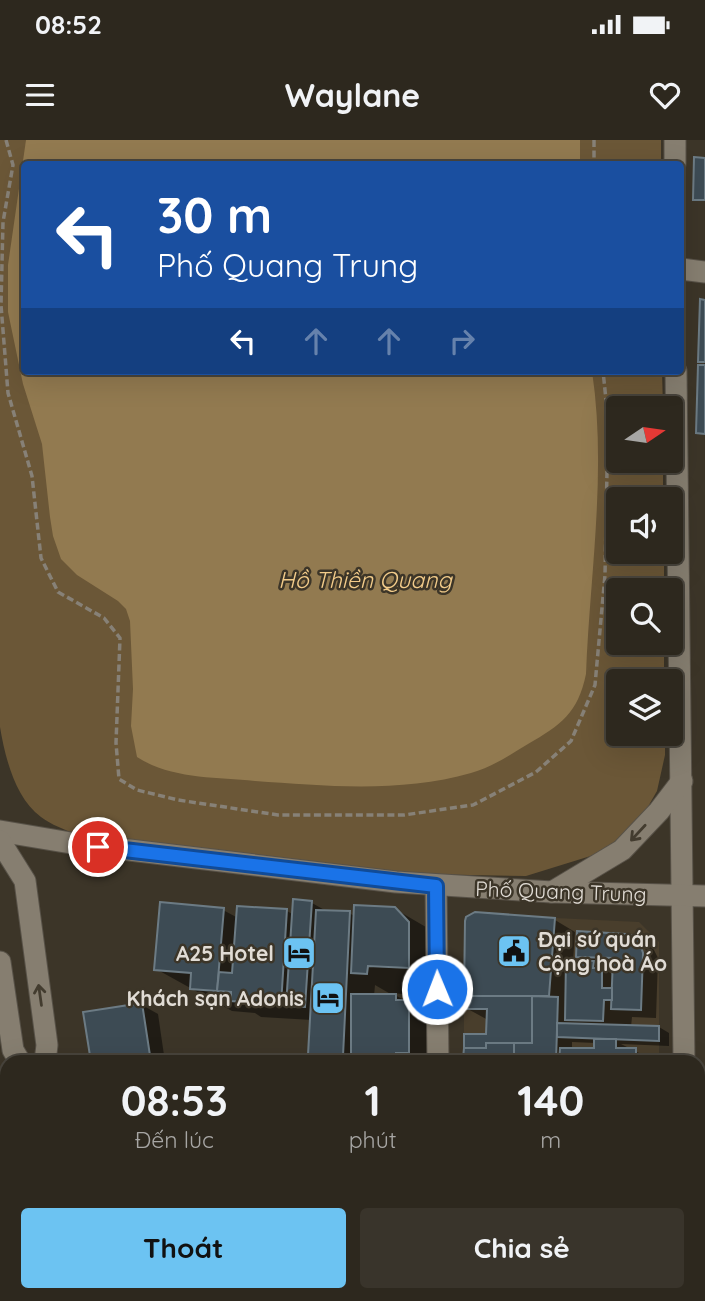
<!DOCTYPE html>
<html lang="vi">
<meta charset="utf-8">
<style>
body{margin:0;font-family:Quicksand,sans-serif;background:#39342b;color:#f1f3f6;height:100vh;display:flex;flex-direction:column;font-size:26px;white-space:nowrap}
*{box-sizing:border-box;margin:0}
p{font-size:23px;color:#a7a6a4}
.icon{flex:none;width:38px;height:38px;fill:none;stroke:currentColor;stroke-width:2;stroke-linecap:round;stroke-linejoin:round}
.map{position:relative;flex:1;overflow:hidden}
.drawer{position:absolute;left:0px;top:915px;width:705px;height:247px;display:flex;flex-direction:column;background:#2d281e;border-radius:21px 21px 0 0;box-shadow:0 7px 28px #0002,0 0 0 2px #48443c}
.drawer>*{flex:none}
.guide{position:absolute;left:21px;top:21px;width:663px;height:214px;border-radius:7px;box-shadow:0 7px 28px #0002,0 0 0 2px #48443c;background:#1a4fa0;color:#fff;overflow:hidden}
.needle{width:46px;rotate:77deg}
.controls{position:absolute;left:606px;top:256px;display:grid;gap:14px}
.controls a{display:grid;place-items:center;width:77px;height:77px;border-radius:7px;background:#2d281e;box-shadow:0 7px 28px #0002,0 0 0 2px #48443c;font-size:35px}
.pin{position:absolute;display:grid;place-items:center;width:60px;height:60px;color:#fff;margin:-30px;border:4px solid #fff;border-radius:50%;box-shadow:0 2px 7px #0007}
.me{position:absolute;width:77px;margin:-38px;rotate:359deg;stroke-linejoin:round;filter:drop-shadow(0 0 5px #0008)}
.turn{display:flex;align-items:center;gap:24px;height:147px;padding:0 21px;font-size:32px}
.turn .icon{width:91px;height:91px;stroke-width:2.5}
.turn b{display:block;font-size:49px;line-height:60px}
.lanes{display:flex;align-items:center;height:66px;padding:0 21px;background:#0003;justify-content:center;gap:35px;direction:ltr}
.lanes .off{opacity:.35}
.eta{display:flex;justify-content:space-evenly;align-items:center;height:119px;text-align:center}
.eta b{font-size:42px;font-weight:700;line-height:49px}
.action{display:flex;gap:14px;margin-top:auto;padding:14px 21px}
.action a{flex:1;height:80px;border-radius:7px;background:#6cc3f2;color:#111;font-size:28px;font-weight:700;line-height:80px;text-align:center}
.action a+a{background:#39342b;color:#f1f3f6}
.status{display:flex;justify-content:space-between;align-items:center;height:49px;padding:0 35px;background:#2d281e;direction:ltr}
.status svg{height:19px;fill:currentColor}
header{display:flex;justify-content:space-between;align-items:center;height:91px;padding:0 21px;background:#2d281e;font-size:32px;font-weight:700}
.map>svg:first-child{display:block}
.built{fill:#493e2c}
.green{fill:#6b5737}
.water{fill:#927a50}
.shadow{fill:#0007;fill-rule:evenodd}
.building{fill:#3d4b54;stroke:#6c7b84;stroke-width:2}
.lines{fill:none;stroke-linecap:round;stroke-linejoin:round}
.minor-casing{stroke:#585248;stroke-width:23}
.path{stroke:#878177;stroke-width:3.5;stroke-dasharray:7 3.5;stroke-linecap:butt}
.minor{stroke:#867e70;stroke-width:21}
.oneway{stroke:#433c2f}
.route-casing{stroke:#114b97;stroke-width:18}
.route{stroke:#1a73e8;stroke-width:12}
.labels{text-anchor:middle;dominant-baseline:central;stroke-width:5;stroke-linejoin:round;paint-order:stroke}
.street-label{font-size:21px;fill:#e1dcd5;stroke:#3c3528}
.poi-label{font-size:21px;font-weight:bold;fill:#e1dcd5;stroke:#3c3528;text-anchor:end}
.water-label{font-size:23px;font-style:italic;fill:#f3cc8a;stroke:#3c3528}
</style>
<div class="status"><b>08:52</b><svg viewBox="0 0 49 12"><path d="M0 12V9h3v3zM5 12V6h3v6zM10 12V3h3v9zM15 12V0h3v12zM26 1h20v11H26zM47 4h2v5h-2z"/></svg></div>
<header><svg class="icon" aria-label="menu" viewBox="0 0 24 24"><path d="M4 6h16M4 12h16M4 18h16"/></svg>Waylane<svg class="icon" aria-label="heart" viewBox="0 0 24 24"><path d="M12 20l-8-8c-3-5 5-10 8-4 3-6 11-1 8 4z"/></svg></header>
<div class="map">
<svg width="705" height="1161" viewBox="0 0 705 1161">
<rect width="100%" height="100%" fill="#3c3528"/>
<!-- built -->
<path class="built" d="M 555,778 L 639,782 L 659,802 L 659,886 L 558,883 L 557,897 L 659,901 L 659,922 L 463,922 L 463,919 L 514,919 L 514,904 L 486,908 L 464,908 L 464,856 L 548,856 Z"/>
<!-- green -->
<path class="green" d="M 0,0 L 661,0 L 661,24 L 24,24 L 24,231 L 662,231 L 663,268 L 618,268 L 618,320 L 663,320 L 663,359 L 618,359 L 618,411 L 664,411 L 664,450 L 618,450 L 618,502 L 664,502 L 664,541 L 618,541 L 618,593 L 665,593 L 665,615 L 657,651 L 642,677 L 623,696 L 597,714 L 526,736 L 415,734 L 76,695 C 65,689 51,685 41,677 C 15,658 5,617 0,587 Z"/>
<!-- water -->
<path class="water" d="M 26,0 L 580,0 L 580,24 L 24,24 L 24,231 L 592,231 C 607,331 590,433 586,534 C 578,573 561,585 528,604 C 510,615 492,627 471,633 C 401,653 326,646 255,641 C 215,637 171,639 137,617 L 131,586 L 133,549 L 130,481 L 126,469 L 118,461 L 77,435 L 61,419 L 53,396 L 50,377 L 42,304 L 23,244 L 8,172 L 8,125 Z"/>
<!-- shadow -->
<g class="shadow">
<path d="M 312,763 L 328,772 L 349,773 L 356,777 L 395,769 L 431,790 L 444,847 L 403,845 L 403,854 L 391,853 L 445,882 L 445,922 L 325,922 L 310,914 L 312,880 L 261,877 L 255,873 L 232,871 L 156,829 L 223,770 L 238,778 L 287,771 L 294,775 ZM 375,845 L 394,856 L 374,856 Z"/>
<path d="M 555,780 L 575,792 L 573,822 L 590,823 L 578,816 L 637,799 L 653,808 L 658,818 L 656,878 L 632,877 L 631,887 L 659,887 L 669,893 L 669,906 L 621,904 L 651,919 L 651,922 L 465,922 L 466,896 L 488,896 L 488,880 L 466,868 ZM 638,802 L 642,802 L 648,815 L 644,816 ZM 597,825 L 615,826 L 614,835 ZM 572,902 L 596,903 L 596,910 L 572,910 Z"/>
<path d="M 142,865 L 158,874 L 165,922 L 92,922 L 85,874 Z"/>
<rect x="601" y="1155" width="47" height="6"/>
</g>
<!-- building -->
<g class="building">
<path d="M 694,17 L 705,18 L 705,60 L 693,60 Z"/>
<path d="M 700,159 L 705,160 L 705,222 L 698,222 Z"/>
<path d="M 698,225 L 705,225 L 705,294 L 696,293 Z"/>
<path d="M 293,759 L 312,761 L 305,867 L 286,866 Z"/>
<path d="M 160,762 L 224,768 L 217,851 L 190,849 L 191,833 L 154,830 Z"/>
<path d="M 354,765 L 395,767 L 409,782 L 409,828 L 368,826 L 367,834 L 351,833 Z"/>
<path d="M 237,766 L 287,769 L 281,865 L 231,861 L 231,852 L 217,851 L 219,832 L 232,833 Z"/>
<path d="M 316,770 L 350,771 L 343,916 L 308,915 Z"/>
<path d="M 475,772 L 555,778 L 549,856 L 464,856 L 465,781 L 466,777 Z"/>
<path d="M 577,791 L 626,794 L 638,797 L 643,813 L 641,870 L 611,869 L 613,818 L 576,817 Z"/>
<path d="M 566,820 L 594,821 L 593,828 L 602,828 L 602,848 L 612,848 L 612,860 L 604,860 L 603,881 L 565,880 Z"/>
<path d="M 351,854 L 396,854 L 396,860 L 409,860 L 409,913 L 396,913 L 396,918 L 351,918 Z"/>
<path d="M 464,856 L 532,856 L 532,903 L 486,903 L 486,908 L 464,908 L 464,894 L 486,894 L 487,869 L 464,869 Z"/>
<path d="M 532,856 L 558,857 L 556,922 L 519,922 L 519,919 L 514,919 L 514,903 L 532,903 Z"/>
<path d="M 142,863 L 151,922 L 91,922 L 83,872 Z"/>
<path d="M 557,883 L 659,886 L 659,901 L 557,897 Z"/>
<path d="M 594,899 L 616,899 L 616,908 L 636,908 L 636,922 L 559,922 L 560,908 L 594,908 Z"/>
<path d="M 486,903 L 514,903 L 514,919 L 463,919 L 464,908 L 486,908 Z"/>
<rect x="600" y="1155" width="38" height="6"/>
</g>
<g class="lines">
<!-- minor casing -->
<g class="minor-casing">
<g id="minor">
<path d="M 675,0 L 675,24"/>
<path d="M 681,129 L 705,132"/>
<path d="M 676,231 L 684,922"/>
<path d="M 0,691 L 71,703 L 396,742 L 552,752 L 705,756"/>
<path d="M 0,701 L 25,741 L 47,905 L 45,922"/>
<path d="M 436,746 L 438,922"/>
<path d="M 552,752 L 622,710 L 659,671 L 682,641"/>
<path d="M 0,822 L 13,910 L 20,922"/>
<path d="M 0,955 L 7,955"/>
<path d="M 698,1010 L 705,1010"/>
<path d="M 76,1155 L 77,1161"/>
<path d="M 515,1155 L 521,1161"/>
<path d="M 0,1160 L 28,1155"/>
<path d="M 681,1161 L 682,1155"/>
</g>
</g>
<!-- path -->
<g class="path">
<path d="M 6,0 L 13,25 L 3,82 L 1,165 L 8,253 L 32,336 L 41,418 L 58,452 L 104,478 L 120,498 L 116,603 L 119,639 L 137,650 L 178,660 L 278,675 L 404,675 L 473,665 L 536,632 L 571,601 L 595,545 L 605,435 L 608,279 L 603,231"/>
<path d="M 594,0 L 594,24"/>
</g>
<!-- minor -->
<use href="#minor" class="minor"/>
</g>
<!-- one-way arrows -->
<defs><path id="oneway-shaft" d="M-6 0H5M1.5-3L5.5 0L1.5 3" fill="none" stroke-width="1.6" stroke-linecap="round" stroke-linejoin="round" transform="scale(1.75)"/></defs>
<g class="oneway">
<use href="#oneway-shaft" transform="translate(638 693) rotate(133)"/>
<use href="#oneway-shaft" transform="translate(40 855) rotate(-98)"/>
</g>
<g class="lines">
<!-- route casing -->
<g class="route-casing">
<path id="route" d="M 98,707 L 436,746 L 437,849"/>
</g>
<!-- route -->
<use href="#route" class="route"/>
</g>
<!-- icons -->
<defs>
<g id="civic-square" transform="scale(1.75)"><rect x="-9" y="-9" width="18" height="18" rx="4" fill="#6cc3f2" stroke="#3c3528"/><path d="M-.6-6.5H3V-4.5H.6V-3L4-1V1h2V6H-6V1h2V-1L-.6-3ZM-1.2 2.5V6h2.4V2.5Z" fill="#111"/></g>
<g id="hotel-square" transform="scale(1.75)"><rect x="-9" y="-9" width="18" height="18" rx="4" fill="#6cc3f2" stroke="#3c3528"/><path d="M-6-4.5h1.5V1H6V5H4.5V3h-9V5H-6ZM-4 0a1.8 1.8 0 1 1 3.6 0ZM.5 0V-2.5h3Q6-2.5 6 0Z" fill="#111"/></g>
</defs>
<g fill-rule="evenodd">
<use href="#civic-square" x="514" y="811"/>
<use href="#hotel-square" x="299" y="813"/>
<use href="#hotel-square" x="328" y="858"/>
</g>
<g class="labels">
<!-- street labels -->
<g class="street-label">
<text transform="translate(561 751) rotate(2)">Phố Quang Trung</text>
</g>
<!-- poi labels -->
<g class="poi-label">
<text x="538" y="799" text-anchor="start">Đại sứ quán<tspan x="538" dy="24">Cộng hoà Áo</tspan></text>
<text x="274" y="813">A25 Hotel</text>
<text x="304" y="858">Khách sạn Adonis</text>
</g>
<!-- water labels -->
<g class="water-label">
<text x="365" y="439">Hồ Thiền Quang</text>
</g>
</g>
</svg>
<div class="controls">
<a><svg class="needle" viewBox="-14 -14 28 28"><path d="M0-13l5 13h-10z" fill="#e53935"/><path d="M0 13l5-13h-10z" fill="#a7a6a4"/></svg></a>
<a><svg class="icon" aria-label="sound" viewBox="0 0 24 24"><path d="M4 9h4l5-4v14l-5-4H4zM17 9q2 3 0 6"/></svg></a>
<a><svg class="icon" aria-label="search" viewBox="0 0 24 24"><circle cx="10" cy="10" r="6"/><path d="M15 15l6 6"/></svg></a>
<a><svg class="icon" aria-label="layers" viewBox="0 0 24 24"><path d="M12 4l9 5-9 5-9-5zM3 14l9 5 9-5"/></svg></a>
</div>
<div class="pin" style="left:98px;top:707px;background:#d93025"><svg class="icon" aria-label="arrive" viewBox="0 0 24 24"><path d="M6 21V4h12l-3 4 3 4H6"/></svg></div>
<svg class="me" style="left:437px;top:849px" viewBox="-20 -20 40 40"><circle r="17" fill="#1a73e8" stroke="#fff" stroke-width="3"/><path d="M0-11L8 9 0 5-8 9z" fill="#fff"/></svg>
<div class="guide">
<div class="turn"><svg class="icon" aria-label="left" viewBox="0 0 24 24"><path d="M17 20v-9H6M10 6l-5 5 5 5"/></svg><div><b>30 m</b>Phố Quang Trung</div></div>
<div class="lanes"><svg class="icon" aria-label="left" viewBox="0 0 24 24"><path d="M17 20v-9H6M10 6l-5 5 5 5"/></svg><svg class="icon off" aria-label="ahead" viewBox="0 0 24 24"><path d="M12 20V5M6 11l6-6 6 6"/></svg><svg class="icon off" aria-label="ahead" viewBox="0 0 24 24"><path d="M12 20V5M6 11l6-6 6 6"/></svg><svg class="icon off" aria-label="right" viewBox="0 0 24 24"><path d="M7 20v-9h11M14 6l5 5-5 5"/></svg></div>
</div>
<section class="drawer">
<div class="eta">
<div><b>08:53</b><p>Đến lúc</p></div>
<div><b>1</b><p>phút</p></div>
<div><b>140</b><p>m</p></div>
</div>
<div class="action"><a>Thoát</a><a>Chia sẻ</a></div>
</section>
</div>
